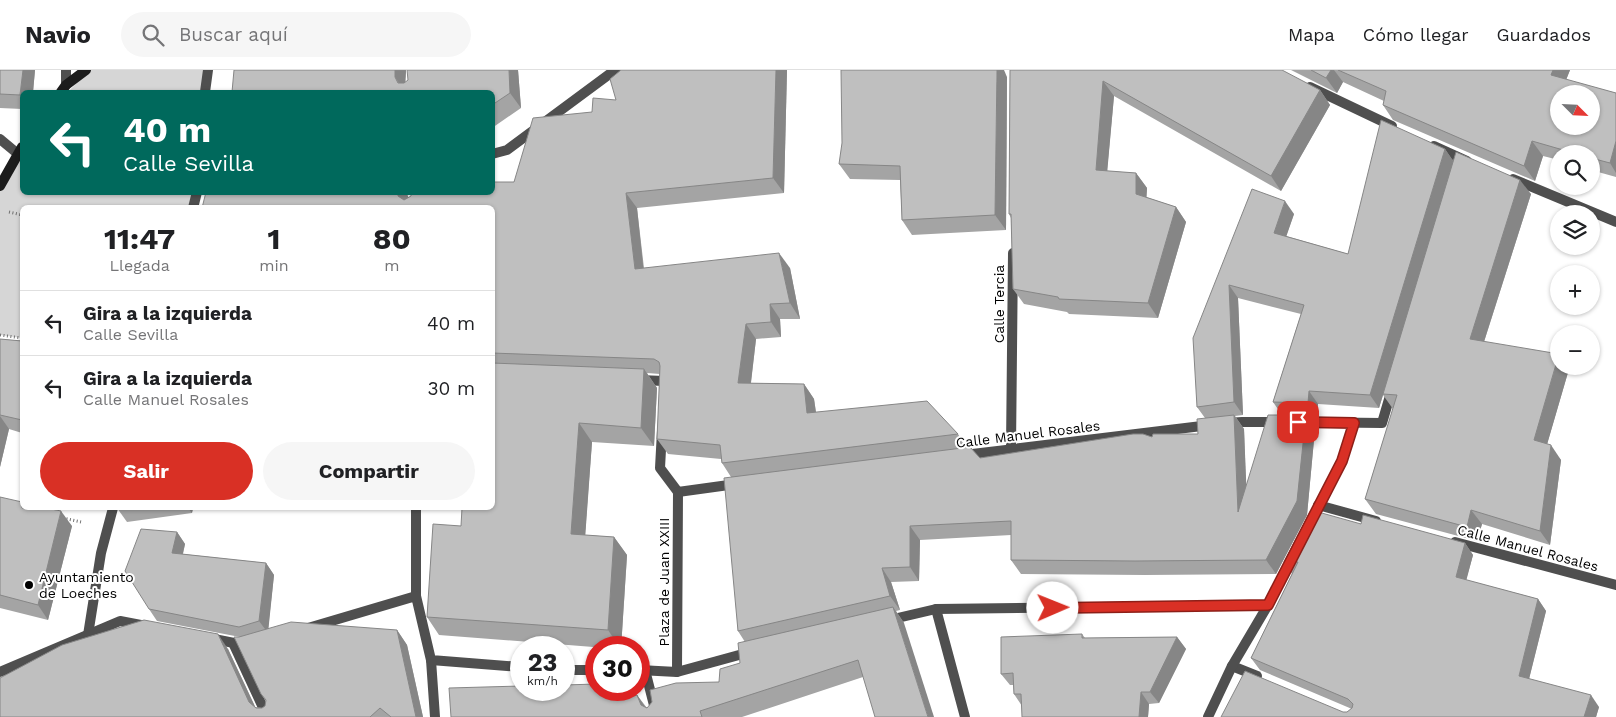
<!DOCTYPE html>
<html lang="es">
<meta charset="utf-8">
<style>
body{margin:0;font-family:"Work Sans",sans-serif;background:#f6f6f6;color:#202124;height:100vh;display:flex;flex-direction:column;font-size:19px;white-space:nowrap}
*{box-sizing:border-box;margin:0}
p{font-size:16px;color:#757577}
.icon{flex:none;width:28px;height:28px;fill:none;stroke:currentColor;stroke-width:2;stroke-linecap:round;stroke-linejoin:round}
.map{position:relative;flex:1;overflow:hidden}
.sheet{position:absolute;left:20px;top:135px;width:475px;height:305px;display:flex;flex-direction:column;background:#fff;border-radius:8px;box-shadow:0 1px 4px #0004}
.sheet>*{flex:none}
.banner{position:absolute;left:20px;top:20px;width:475px;height:105px;border-radius:8px;box-shadow:0 1px 4px #0004;background:#00695c;color:#fff;overflow:hidden}
.needle{width:32px;rotate:114deg}
.fabs{position:absolute;left:1550px;top:15px;display:grid;gap:10px}
.fabs a{display:grid;place-items:center;width:50px;height:50px;border-radius:50%;background:#fff;box-shadow:0 1px 4px #0004;font-size:25px}
.speed{position:absolute;left:510px;top:566px;display:flex;gap:10px;font-size:25px;font-weight:700;text-align:center}
.speed>*{display:grid;place-content:center;width:65px;height:65px;border-radius:50%;background:#fff;box-shadow:0 1px 4px #0004;line-height:1}
.speed small{font-size:12px;font-weight:400}
.speed .limit{border:8px solid #d22;background:#fff;color:#111}
.pin{position:absolute;display:grid;place-items:center;width:42px;height:42px;color:#fff;margin:-21px;border-radius:10px;box-shadow:0 2px 8px #0006}
.me{position:absolute;width:55px;margin:-28px;rotate:89deg;stroke-linejoin:round;filter:drop-shadow(0 0 4px #0008)}
.turn{display:flex;align-items:center;gap:18px;height:105px;padding:0 20px;font-size:22px}
.turn .icon{width:65px;height:65px;stroke-width:2.5}
.turn b{display:block;font-size:35px;line-height:42px}
.eta{display:flex;justify-content:space-evenly;align-items:center;height:85px;text-align:center}
.eta b{font-size:30px;font-weight:700;line-height:35px}
.primary-button{display:flex;gap:10px;margin-top:auto;padding:10px 20px}
.primary-button a{flex:1;height:58px;border-radius:30px;background:#d93025;color:#fff;font-size:20px;font-weight:700;line-height:58px;text-align:center}
.primary-button a+a{background:#f6f6f6;color:#202124}
ul{padding:0;list-style:none}
li{display:flex;align-items:center;gap:15px;height:65px;padding:0 20px;border-top:1px solid #e0e0e0}
li div{flex:1}
li b{display:block;font-size:19px}
li em{font-style:normal}
header{display:flex;align-items:center;gap:30px;box-sizing:border-box;height:70px;padding:0 25px;background:#fff;border-bottom:1px solid #e0e0e0}
header strong{font-size:24px}
nav{display:flex;gap:28px;margin-inline-start:auto;font-size:18px}
.search{width:350px;height:45px;background:#f6f6f6;display:flex;align-items:center;gap:12px;box-sizing:border-box;padding:0 18px;border-radius:28px;color:#757577;font-size:19px}
.map>svg:first-child{display:block}
.green{fill:#d6d6d6}
.lines{fill:none;stroke-linecap:round;stroke-linejoin:round}
.path{stroke:#717171;stroke-width:3;stroke-dasharray:1 2.5;stroke-linecap:butt}
.street{stroke:#4f4f4f;stroke-width:10}
.secondary{stroke:#1c1c1c;stroke-width:10}
.wall{fill:#a4a4a4;fill-rule:evenodd}
.shaded-wall{fill:#868686}
.building{fill:#bfbfbf;stroke:#868686;fill-rule:evenodd}
.route-casing{stroke:#8d1f18;stroke-width:12}
.route{stroke:#d93025;stroke-width:9}
.poi-dot{fill:#000;stroke:#fff;stroke-width:2}
.labels{text-anchor:middle;dominant-baseline:central;stroke-width:4;stroke-linejoin:round;paint-order:stroke}
.street-label{font-size:14px;fill:#000;stroke:#fff}
.poi-label{font-size:14px;fill:#000;stroke:#fff;text-anchor:start}
</style>
<header>
<strong>Navio</strong>
<div class="search"><svg class="icon" aria-label="search" viewBox="0 0 24 24"><circle cx="10" cy="10" r="6"/><path d="M15 15l6 6"/></svg>Buscar aquí</div>
<nav><a>Mapa</a><a>Cómo llegar</a><a>Guardados</a></nav>
</header>
<div class="map">
<svg width="1616" height="647" viewBox="0 0 1616 647">
<rect width="100%" height="100%" fill="#fff"/>
<!-- green -->
<g class="green">
<path d="M 89,0 L 208,0 L 205,22 L 68,22 Z"/>
<path d="M 22,79 L 22,122 L 197,123 L 193,137 L 22,138 L 22,268 L 0,265 L 0,117 Z"/>
</g>
<g class="lines">
<!-- path -->
<g class="path">
<path d="M 9,142 L 22,145"/>
<path d="M 0,265 L 22,268"/>
<path d="M 63,448 L 81,452"/>
</g>
<!-- street -->
<g class="street">
<path d="M 66,0 L 66,15"/>
<path d="M 1310,17 L 1392,56"/>
<path d="M 205,22 L 208,0"/>
<path d="M 0,69 L 18,84"/>
<path d="M 1434,76 L 1467,91"/>
<path d="M 492,84 L 507,80 L 615,0"/>
<path d="M 1513,109 L 1616,152"/>
<path d="M 193,138 L 197,122"/>
<path d="M 639,310 L 664,311 L 664,319"/>
<path d="M 1297,352 L 1382,353 L 1392,319"/>
<path d="M 1227,353 L 1242,352 L 1280,352"/>
<path d="M 662,361 L 660,398 L 678,422"/>
<path d="M 1011,379 L 1013,183"/>
<path d="M 964,385 L 1210,355"/>
<path d="M 678,422 L 736,414"/>
<path d="M 1318,435 L 1376,451"/>
<path d="M 416,438 L 416,526"/>
<path d="M 1310,453 L 1342,391 L 1354,353"/>
<path d="M 1455,472 L 1616,515"/>
<path d="M 936,539 L 965,647"/>
<path d="M 889,550 L 936,539 L 1268,535"/>
<path d="M 308,558 L 416,526 L 431,590 L 521,597"/>
<path d="M 88,565 L 101,483 L 113,438"/>
<path d="M 209,568 L 249,576"/>
<path d="M 233,573 L 266,644 L 270,647"/>
<path d="M 431,590 L 435,647"/>
<path d="M 1232,596 L 1257,606"/>
<path d="M 564,600 L 596,600"/>
<path d="M 639,600 L 677,602 L 750,582"/>
<path d="M 645,600 L 657,647"/>
<path d="M 0,602 L 120,551 L 146,556"/>
<path d="M 677,602 L 678,422"/>
<path d="M 1208,647 L 1232,596 L 1268,535 L 1293,486"/>
</g>
<!-- secondary -->
<g class="secondary">
<path d="M 61,22 L 66,15 L 86,0"/>
<path d="M 0,116 L 22,77"/>
</g>
</g>
<!-- wall -->
<g class="wall">
<path d="M 0,0 L 35,0 L 33,22 L 22,22 L 22,39 L 0,38 Z"/>
<path d="M 234,0 L 406,0 L 405,12 L 518,0 L 521,38 L 492,58 L 492,22 Z"/>
<path d="M 787,0 L 784,123 L 637,138 L 644,198 L 790,198 L 800,249 L 780,249 L 781,267 L 756,269 L 751,313 L 804,314 L 814,329 L 816,342 L 958,364 L 967,378 L 980,388 L 1152,367 L 1198,364 L 1205,348 L 1197,337 L 1252,119 L 1294,144 L 1286,166 L 1348,184 L 1445,79 L 1453,91 L 1531,124 L 1484,272 L 1559,296 L 1567,296 L 1569,299 L 1547,374 L 1561,390 L 1550,475 L 1482,454 L 1477,471 L 1376,444 L 1365,429 L 1393,339 L 1383,325 L 1379,338 L 1318,334 L 1317,346 L 1306,346 L 1315,359 L 1307,445 L 1276,504 L 1145,505 L 1021,504 L 1011,490 L 1011,465 L 920,470 L 919,511 L 891,512 L 900,540 L 896,541 L 904,553 L 863,607 L 742,647 L 451,647 L 630,627 L 637,625 L 647,638 L 719,612 L 740,593 L 745,572 L 738,561 L 731,407 L 722,393 L 721,389 L 668,384 L 657,369 L 660,304 L 647,303 L 657,318 L 654,376 L 592,372 L 585,465 L 614,467 L 627,485 L 621,578 L 606,578 L 439,565 L 427,547 L 461,456 L 492,438 L 492,138 L 202,138 L 408,126 L 408,127 L 514,112 L 592,42 L 616,30 ZM 1238,228 L 1301,244 L 1273,332 L 1282,345 L 1246,416 L 1244,359 L 1235,346 L 1243,345 Z"/>
<path d="M 1010,0 L 1320,20 L 1330,35 L 1281,121 L 1114,26 L 1107,101 L 1136,103 L 1147,118 L 1146,127 L 1176,137 L 1186,152 L 1158,248 L 1069,244 L 1067,242 L 1024,234 L 1013,219 L 1011,148 L 1009,144 Z"/>
<path d="M 1291,0 L 1570,0 L 1566,10 L 1616,23 L 1616,107 L 1591,100 L 1591,84 L 1559,84 L 1559,90 L 1543,86 L 1535,111 L 1393,50 L 1383,35 L 1384,31 L 1343,12 L 1337,23 Z"/>
<path d="M 1007,7 L 1006,160 L 912,165 L 902,150 L 900,110 L 850,109 L 839,94 Z"/>
<path d="M 0,269 L 22,271 L 22,363 L 9,359 L 0,397 Z"/>
<path d="M 0,427 L 72,456 L 48,550 L 0,538 Z"/>
<path d="M 117,438 L 193,438 L 192,443 L 127,452 Z"/>
<path d="M 1361,454 L 1465,473 L 1473,485 L 1466,510 L 1538,529 L 1546,541 L 1529,609 L 1599,637 L 1596,647 L 1221,647 L 1347,642 L 1352,639 L 1260,600 L 1251,588 L 1292,504 L 1284,492 Z"/>
<path d="M 177,462 L 185,474 L 183,484 L 266,493 L 274,505 L 268,559 L 397,560 L 407,575 L 423,647 L 0,647 L 228,579 L 255,637 L 262,638 L 265,636 L 266,631 L 261,624 L 240,567 L 157,551 L 149,539 Z"/>
<path d="M 1082,564 L 1085,568 L 1177,567 L 1186,579 L 1159,633 L 1149,634 L 1148,647 L 1022,647 L 1022,636 L 1014,624 L 1013,615 L 1010,615 L 1001,604 Z"/>
</g>
<!-- shaded-wall -->
<g class="shaded-wall">
<path d="M 23,0 L 35,0 L 33,22 L 22,22 L 22,29 L 20,25 Z"/>
<path d="M 395,0 L 406,0 L 405,22 L 395,7 Z"/>
<path d="M 509,0 L 518,0 L 521,38 L 510,23 Z"/>
<path d="M 776,0 L 787,0 L 784,123 L 773,108 Z"/>
<path d="M 997,0 L 1004,0 L 1007,7 L 1006,160 L 995,145 Z"/>
<path d="M 1331,0 L 1334,0 L 1343,12 L 1337,23 L 1326,8 Z"/>
<path d="M 1553,0 L 1570,0 L 1562,20 L 1551,5 Z"/>
<path d="M 1103,11 L 1114,26 L 1106,115 L 1096,100 Z"/>
<path d="M 1320,20 L 1330,35 L 1281,121 L 1271,106 Z"/>
<path d="M 1532,71 L 1543,86 L 1535,111 L 1524,96 Z"/>
<path d="M 1616,71 L 1616,103 L 1610,93 Z"/>
<path d="M 1445,79 L 1454,92 L 1379,338 L 1370,325 Z"/>
<path d="M 1136,103 L 1147,118 L 1146,139 L 1136,124 Z"/>
<path d="M 1520,110 L 1531,124 L 1480,284 L 1470,269 Z"/>
<path d="M 398,122 L 406,122 L 408,126 L 409,138 L 398,126 Z"/>
<path d="M 626,123 L 637,138 L 645,214 L 635,199 Z"/>
<path d="M 1285,131 L 1294,144 L 1283,176 L 1274,163 Z"/>
<path d="M 1176,137 L 1186,152 L 1158,248 L 1148,233 Z"/>
<path d="M 779,183 L 790,198 L 800,249 L 790,233 Z"/>
<path d="M 1229,215 L 1238,228 L 1243,345 L 1234,332 Z"/>
<path d="M 770,234 L 780,249 L 781,267 L 771,252 Z"/>
<path d="M 746,254 L 756,269 L 749,328 L 738,313 Z"/>
<path d="M 1559,285 L 1559,296 L 1567,296 L 1569,299 L 1544,385 L 1534,370 Z"/>
<path d="M 644,299 L 657,318 L 654,376 L 641,358 Z"/>
<path d="M 804,314 L 814,329 L 818,358 L 807,343 Z"/>
<path d="M 1309,321 L 1318,334 L 1317,346 L 1308,333 Z"/>
<path d="M 1234,345 L 1244,359 L 1248,457 L 1238,442 Z"/>
<path d="M 1306,345 L 1315,359 L 1307,445 L 1276,504 L 1266,490 Z"/>
<path d="M 0,346 L 9,359 L 0,397 Z"/>
<path d="M 579,353 L 592,372 L 584,483 L 571,464 Z"/>
<path d="M 1551,375 L 1561,390 L 1550,475 L 1540,461 Z"/>
<path d="M 188,438 L 193,438 L 192,443 Z"/>
<path d="M 1471,440 L 1482,454 L 1477,471 L 1467,457 Z"/>
<path d="M 61,441 L 72,456 L 48,550 L 38,535 Z"/>
<path d="M 910,456 L 920,470 L 919,511 L 910,497 Z"/>
<path d="M 177,462 L 185,474 L 180,495 L 172,483 Z"/>
<path d="M 614,467 L 627,485 L 621,578 L 620,578 L 608,560 Z"/>
<path d="M 1465,473 L 1473,485 L 1464,519 L 1456,507 Z"/>
<path d="M 266,493 L 274,505 L 268,563 L 259,551 Z"/>
<path d="M 882,498 L 891,512 L 900,540 L 890,526 Z"/>
<path d="M 1538,529 L 1546,541 L 1527,617 L 1519,606 Z"/>
<path d="M 893,537 L 904,553 L 934,647 L 928,647 Z"/>
<path d="M 397,560 L 407,575 L 423,647 L 416,647 Z"/>
<path d="M 218,564 L 228,579 L 260,647 L 249,632 Z"/>
<path d="M 1177,567 L 1186,579 L 1159,633 L 1150,622 Z"/>
<path d="M 623,620 L 625,620 L 632,630 L 625,628 Z"/>
<path d="M 1141,622 L 1149,634 L 1148,647 L 1139,647 Z"/>
<path d="M 637,625 L 648,641 L 641,635 Z"/>
<path d="M 1591,625 L 1599,637 L 1596,647 L 1584,647 Z"/>
</g>
<!-- building -->
<g class="building">
<path d="M 0,0 L 23,0 L 20,25 L 0,24 Z"/>
<path d="M 234,0 L 395,0 L 395,7 L 398,13 L 404,13 L 408,10 L 407,0 L 509,0 L 510,23 L 492,35 L 492,22 L 232,22 Z"/>
<path d="M 621,0 L 776,0 L 773,108 L 626,123 L 635,199 L 779,183 L 790,233 L 770,234 L 771,252 L 746,254 L 738,313 L 804,314 L 807,343 L 927,331 L 958,364 L 722,393 L 720,375 L 657,369 L 660,296 L 659,292 L 654,289 L 492,283 L 492,138 L 202,138 L 206,122 L 398,122 L 398,126 L 404,130 L 411,126 L 411,122 L 492,122 L 492,112 L 514,112 L 533,48 L 592,42 L 593,28 L 616,30 L 610,9 Z"/>
<path d="M 841,0 L 997,0 L 995,145 L 902,150 L 900,96 L 839,94 L 842,73 Z"/>
<path d="M 1010,0 L 1282,0 L 1320,20 L 1271,106 L 1103,11 L 1096,100 L 1136,103 L 1136,124 L 1176,137 L 1148,233 L 1059,229 L 1058,227 L 1013,219 L 1011,144 L 1009,144 Z"/>
<path d="M 1311,0 L 1331,0 L 1326,8 Z"/>
<path d="M 1338,0 L 1553,0 L 1551,5 L 1616,23 L 1616,71 L 1610,93 L 1591,88 L 1591,84 L 1577,84 L 1532,71 L 1524,96 L 1383,35 L 1386,21 ZM 1559,24 L 1591,24 L 1591,56 L 1559,56 Z"/>
<path d="M 1381,50 L 1445,79 L 1370,325 L 1309,321 L 1308,333 L 1273,332 L 1304,235 L 1229,215 L 1234,332 L 1197,337 L 1193,268 L 1252,119 L 1285,131 L 1274,163 L 1348,184 Z"/>
<path d="M 1456,82 L 1520,110 L 1470,269 L 1559,284 L 1534,370 L 1551,375 L 1540,461 L 1471,440 L 1467,457 L 1365,429 L 1397,325 L 1383,324 Z"/>
<path d="M 0,269 L 22,271 L 22,350 L 0,345 Z"/>
<path d="M 492,293 L 644,299 L 641,358 L 579,353 L 571,464 L 614,467 L 608,560 L 427,547 L 433,454 L 461,456 L 462,438 L 492,438 Z"/>
<path d="M 1234,345 L 1238,442 L 1268,345 L 1306,345 L 1297,431 L 1266,490 L 1135,491 L 1011,490 L 1011,451 L 910,456 L 910,497 L 882,498 L 890,526 L 738,561 L 724,408 L 970,377 L 980,388 L 1133,364 L 1143,364 L 1152,367 L 1153,364 L 1198,364 L 1197,349 Z"/>
<path d="M 0,427 L 22,432 L 22,438 L 46,438 L 61,441 L 38,535 L 0,525 Z"/>
<path d="M 1311,440 L 1361,454 L 1363,445 L 1465,473 L 1456,507 L 1538,529 L 1519,606 L 1591,625 L 1584,647 L 1221,647 L 1245,601 L 1343,642 L 1347,642 L 1352,638 L 1353,634 L 1348,629 L 1251,588 L 1298,492 L 1284,492 Z"/>
<path d="M 141,459 L 177,462 L 172,483 L 266,493 L 259,551 L 239,557 L 149,539 L 125,501 Z"/>
<path d="M 893,537 L 928,647 L 875,647 L 858,590 L 700,641 L 702,647 L 451,647 L 449,618 L 521,616 L 521,620 L 564,620 L 564,615 L 596,614 L 596,620 L 623,620 L 625,628 L 637,625 L 641,635 L 647,638 L 652,632 L 650,620 L 676,613 L 719,612 L 720,599 L 740,593 L 738,573 Z"/>
<path d="M 144,550 L 218,564 L 249,632 L 256,638 L 262,638 L 265,636 L 266,630 L 261,624 L 234,567 L 239,567 L 291,552 L 397,560 L 416,647 L 391,647 L 380,638 L 370,647 L 0,647 L 0,608 L 62,575 Z"/>
<path d="M 1082,564 L 1082,568 L 1177,567 L 1150,622 L 1141,622 L 1139,647 L 1022,647 L 1021,624 L 1014,624 L 1013,603 L 1001,604 L 1001,567 Z"/>
</g>
<g class="lines">
<!-- route casing -->
<g class="route-casing">
<path id="route" d="M 1053,538 L 1268,535 L 1342,391 L 1354,353 L 1298,352"/>
</g>
<!-- route -->
<use href="#route" class="route"/>
</g>
<!-- markers -->
<circle class="poi-dot" cx="29" cy="515" r="5"/>
<g class="labels">
<!-- street labels -->
<g class="street-label">
<text transform="translate(999 234) rotate(-90)">Calle Tercia</text>
<text transform="translate(1028 364) rotate(-7)">Calle Manuel Rosales</text>
<text transform="translate(1528 478) rotate(15)">Calle Manuel Rosales</text>
<text transform="translate(664 512) rotate(-90)">Plaza de Juan XXIII</text>
</g>
<!-- poi labels -->
<g class="poi-label">
<text x="39" y="507">Ayuntamiento<tspan x="39" dy="16">de Loeches</tspan></text>
</g>
</g>
</svg>
<div class="fabs">
<a><svg class="needle" viewBox="-14 -14 28 28"><path d="M0-13l5 13h-10z" fill="#e53935"/><path d="M0 13l5-13h-10z" fill="#757577"/></svg></a>
<a><svg class="icon" aria-label="search" viewBox="0 0 24 24"><circle cx="10" cy="10" r="6"/><path d="M15 15l6 6"/></svg></a>
<a><svg class="icon" aria-label="layers" viewBox="0 0 24 24"><path d="M12 4l9 5-9 5-9-5zM3 14l9 5 9-5"/></svg></a>
<a>+</a>
<a>−</a>
</div>
<div class="speed"><div>23<small>km/h</small></div><div class="limit">30</div></div>
<div class="pin" style="left:1298px;top:352px;background:#d93025"><svg class="icon" aria-label="arrive" viewBox="0 0 24 24"><path d="M6 21V4h12l-3 4 3 4H6"/></svg></div>
<svg class="me" style="left:1053px;top:538px" viewBox="-20 -20 40 40"><circle r="19" fill="#fff"/><path d="M0-13L10 11 0 6-10 11z" fill="#d93025"/></svg>
<div class="banner">
<div class="turn"><svg class="icon" aria-label="left" viewBox="0 0 24 24"><path d="M17 20v-9H6M10 6l-5 5 5 5"/></svg><div><b>40 m</b>Calle Sevilla</div></div>
</div>
<section class="sheet">
<div class="eta">
<div><b>11:47</b><p>Llegada</p></div>
<div><b>1</b><p>min</p></div>
<div><b>80</b><p>m</p></div>
</div>
<ul>
<li><svg class="icon" aria-label="left" viewBox="0 0 24 24"><path d="M17 20v-9H6M10 6l-5 5 5 5"/></svg><div><b>Gira a la izquierda</b><p>Calle Sevilla</p></div><em>40 m</em></li>
<li><svg class="icon" aria-label="left" viewBox="0 0 24 24"><path d="M17 20v-9H6M10 6l-5 5 5 5"/></svg><div><b>Gira a la izquierda</b><p>Calle Manuel Rosales</p></div><em>30 m</em></li>
</ul>
<div class="primary-button"><a>Salir</a><a>Compartir</a></div>
</section>
</div>
